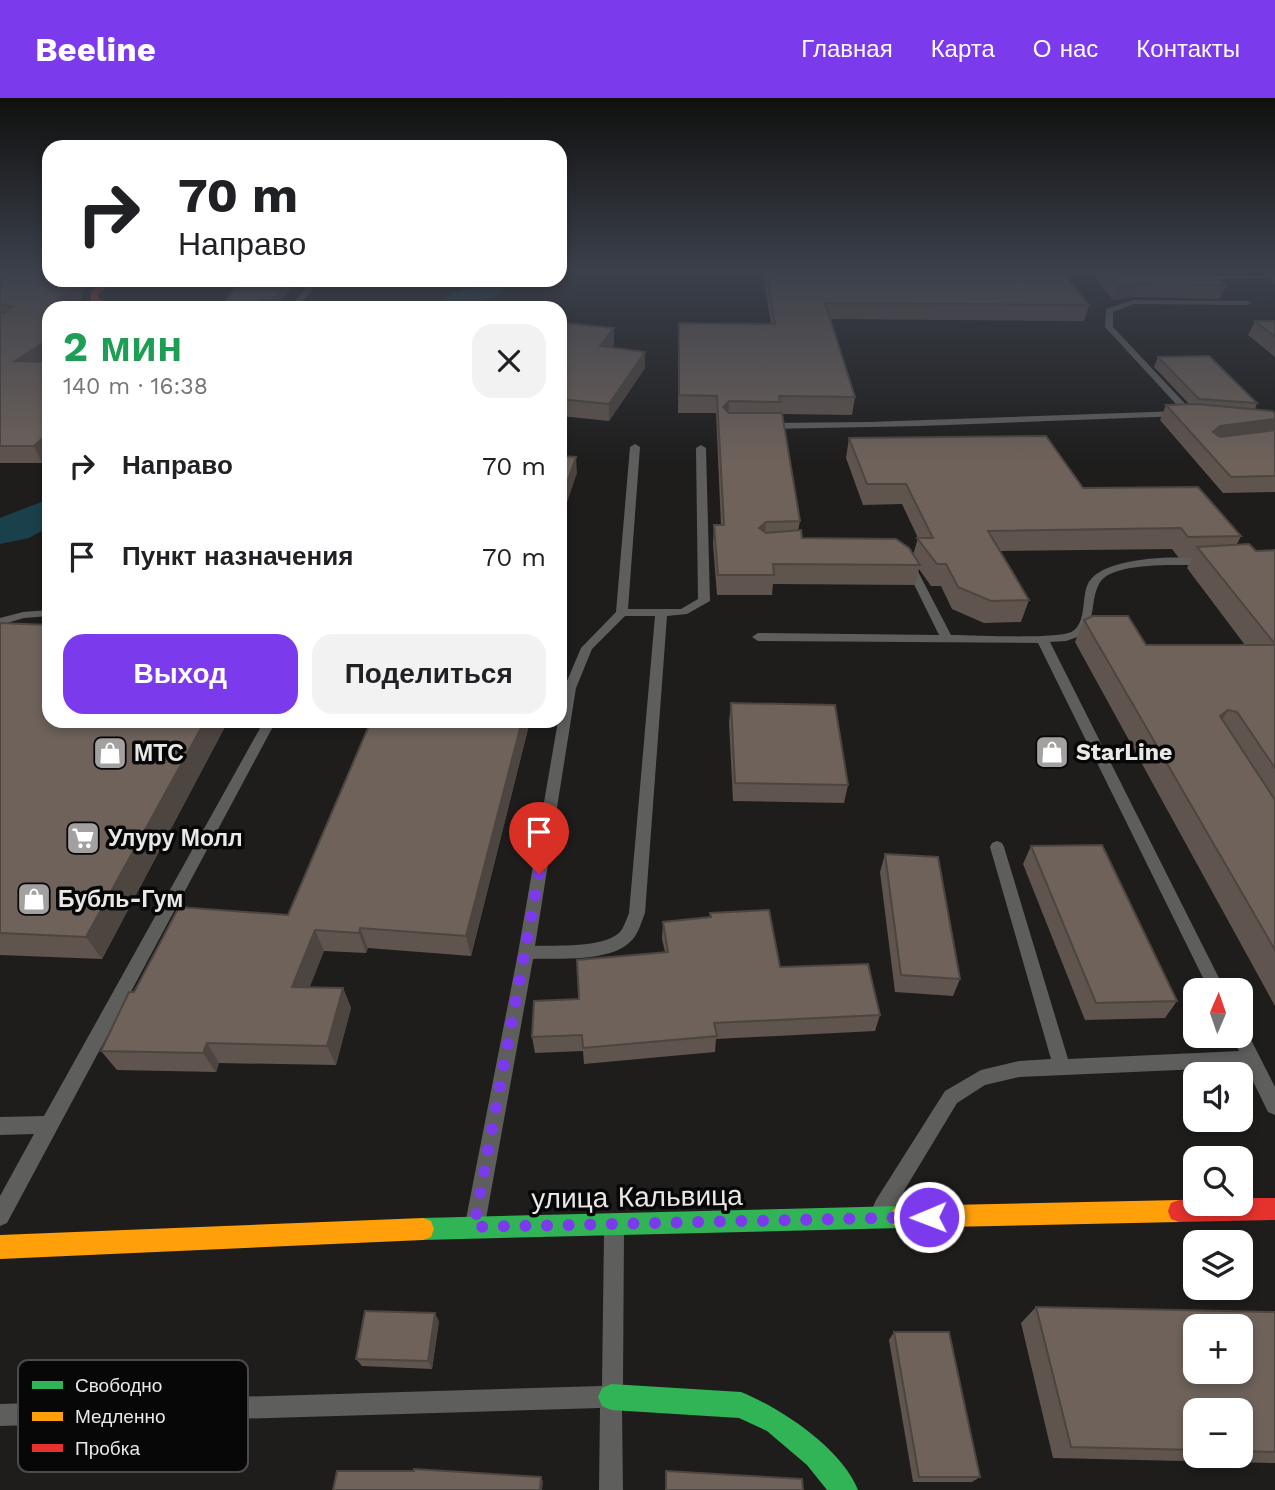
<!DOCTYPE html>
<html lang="ru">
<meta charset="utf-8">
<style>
body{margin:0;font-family:"Work Sans",sans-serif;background:#f2f2f2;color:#202124;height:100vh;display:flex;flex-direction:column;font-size:26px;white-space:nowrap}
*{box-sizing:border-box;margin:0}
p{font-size:23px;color:#757577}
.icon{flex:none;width:38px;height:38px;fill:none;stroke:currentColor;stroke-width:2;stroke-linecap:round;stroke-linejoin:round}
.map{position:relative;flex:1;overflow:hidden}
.sheet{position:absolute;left:42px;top:203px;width:525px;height:427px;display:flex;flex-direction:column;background:#fff;border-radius:21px;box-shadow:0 4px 10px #0003}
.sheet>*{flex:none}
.guide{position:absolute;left:42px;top:42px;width:525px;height:147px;border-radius:21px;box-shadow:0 4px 10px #0003;background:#fff;color:#202124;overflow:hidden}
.needle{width:46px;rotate:2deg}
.buttons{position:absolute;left:1183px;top:880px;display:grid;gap:14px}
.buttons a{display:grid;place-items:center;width:70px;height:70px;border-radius:14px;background:#fff;box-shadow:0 4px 10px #0003;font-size:35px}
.pin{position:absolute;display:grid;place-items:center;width:60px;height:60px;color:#fff;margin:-72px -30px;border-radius:50% 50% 50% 0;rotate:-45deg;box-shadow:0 0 7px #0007}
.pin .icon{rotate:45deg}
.me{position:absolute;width:77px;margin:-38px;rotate:269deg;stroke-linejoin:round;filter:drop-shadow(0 0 5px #0008)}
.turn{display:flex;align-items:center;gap:24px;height:147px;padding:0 21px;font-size:32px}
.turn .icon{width:91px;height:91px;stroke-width:2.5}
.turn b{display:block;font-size:49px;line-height:60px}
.round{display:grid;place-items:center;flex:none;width:74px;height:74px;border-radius:21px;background:#f2f2f2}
.headline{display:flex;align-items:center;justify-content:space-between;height:119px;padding:0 21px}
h1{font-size:42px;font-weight:700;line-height:52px;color:#1e9e55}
.cta{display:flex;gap:14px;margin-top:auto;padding:14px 21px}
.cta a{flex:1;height:80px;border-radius:21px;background:#7c3aed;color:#fff;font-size:28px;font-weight:700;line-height:80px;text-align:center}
.cta a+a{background:#f2f2f2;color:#202124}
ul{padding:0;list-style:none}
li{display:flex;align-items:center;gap:21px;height:91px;padding:0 21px}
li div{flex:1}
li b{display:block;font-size:26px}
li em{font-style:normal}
header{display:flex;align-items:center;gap:42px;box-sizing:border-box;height:98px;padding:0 35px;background:#7c3aed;color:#fff}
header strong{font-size:33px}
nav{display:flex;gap:38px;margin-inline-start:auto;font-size:24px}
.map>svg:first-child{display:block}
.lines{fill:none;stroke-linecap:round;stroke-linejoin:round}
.river{fill:#19404b;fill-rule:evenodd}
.lane{fill:#5e5e5d;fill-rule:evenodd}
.street{fill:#5e5e5d;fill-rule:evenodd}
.fast{fill:#30b455;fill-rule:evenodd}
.slow{fill:#ff9f0a;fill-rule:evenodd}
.jam{fill:#e5322d;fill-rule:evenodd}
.wall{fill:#5f544e;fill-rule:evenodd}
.shaded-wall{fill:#4d4540}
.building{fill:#6e625b;stroke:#4d4540;stroke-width:2;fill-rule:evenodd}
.route{stroke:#7c3aed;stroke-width:12;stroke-dasharray:0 21.6}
.labels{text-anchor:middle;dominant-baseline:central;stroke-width:7;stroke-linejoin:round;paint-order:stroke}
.poi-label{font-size:23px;font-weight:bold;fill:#e9e8e7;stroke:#080707;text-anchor:start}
.near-street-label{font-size:28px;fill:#e9e8e7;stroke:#080707}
.key{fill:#080707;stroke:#4c4a4a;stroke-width:2}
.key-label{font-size:19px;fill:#e9e8e7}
</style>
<header>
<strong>Beeline</strong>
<nav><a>Главная</a><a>Карта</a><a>О нас</a><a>Контакты</a></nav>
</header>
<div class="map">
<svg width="1275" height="1392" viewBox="0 0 1275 1392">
<rect width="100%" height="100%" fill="#1e1d1c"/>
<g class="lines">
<!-- river -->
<g class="river">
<path d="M 481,182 L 516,182 L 512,188 L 470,210 L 433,210 L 438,204 Z"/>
<path d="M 49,401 L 49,429 L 29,440 L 0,446 L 0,420 Z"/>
</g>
<!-- lane -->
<g class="lane">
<path d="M 1003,170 L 1034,170 L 1119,177 L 1116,179 L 1006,172 Z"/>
<path d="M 1196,178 L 1272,178 L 1275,180 L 1194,181 Z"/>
<path d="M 313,182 L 320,182 L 297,210 L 289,210 Z"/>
<path d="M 1133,202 L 1248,203 L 1251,205 L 1248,207 L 1134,206 L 1113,214 L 1113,229 L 1193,314 L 1193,318 L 1187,318 L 1105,229 L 1106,211 Z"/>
<path d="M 1179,313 L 1183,316 L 1182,318 L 921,328 L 766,331 L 762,328 L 766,325 L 869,324 Z"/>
<path d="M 635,346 L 640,349 L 628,511 L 681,511 L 698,501 L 696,350 L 701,347 L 706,350 L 710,503 L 687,516 L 667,518 L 645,815 C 641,825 638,837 630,844 C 610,864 559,860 533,861 L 486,1121 L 483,1128 L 476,1131 L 469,1128 L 466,1121 L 518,855 L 558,623 L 560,623 L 564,590 L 581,550 L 616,514 L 630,349 ZM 625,518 L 655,518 L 629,815 C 626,822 624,830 619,835 C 602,850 557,847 535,848 L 576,590 L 592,551 Z"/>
<path d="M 908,461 L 913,464 L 951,537 C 972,537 1060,542 1073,533 C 1086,524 1082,501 1087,488 C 1098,457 1185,457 1212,462 L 1212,466 L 1208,467 C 1184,468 1111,462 1099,486 C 1090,503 1096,521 1083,537 L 1066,543 L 1050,544 L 1225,892 L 1209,892 L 1038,545 L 758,543 L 752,539 L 758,535 L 939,537 L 903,464 Z"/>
<path d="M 49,512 L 49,518 L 24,520 L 0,527 L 0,520 L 23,514 Z"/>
<path d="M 264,623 L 276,623 L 7,1125 L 0,1128 L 0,1098 L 34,1036 L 0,1037 L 0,1019 L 44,1018 Z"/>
<path d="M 997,743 L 1002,745 L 1004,749 L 1068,961 L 1239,953 L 1231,938 L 1241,938 L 1241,930 L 1246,932 L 1275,989 L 1275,1017 L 1268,1014 L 1246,969 L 1019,979 L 985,987 L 957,1005 L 890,1116 L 883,1119 L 876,1116 L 873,1109 L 876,1102 L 945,993 L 981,972 L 1019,963 L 1051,961 L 990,749 L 992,745 Z"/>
<path d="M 614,1125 L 621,1128 L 624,1135 L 623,1286 L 620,1294 L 610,1296 L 619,1302 L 622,1310 L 623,1392 L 599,1392 L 600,1310 L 0,1328 L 0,1306 L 602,1288 L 604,1135 L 607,1128 Z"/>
</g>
<!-- street -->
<path class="street" d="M 1257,170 L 1270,170 L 1275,175 L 1275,186 Z"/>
<!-- fast -->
<g class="fast">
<path d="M 901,1108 L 909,1111 L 912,1119 L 909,1127 L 901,1130 L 423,1142 L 415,1139 L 412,1131 L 415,1123 L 423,1120 Z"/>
<path d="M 611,1286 L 741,1294 C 782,1311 841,1350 858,1392 L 827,1392 L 807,1367 L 767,1333 L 739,1320 L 611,1312 L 602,1308 L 598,1299 L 602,1290 Z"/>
</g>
<!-- slow -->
<g class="slow">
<path d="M 1179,1102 L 1187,1105 L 1190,1113 L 1187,1121 L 1179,1124 L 901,1130 L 893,1127 L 890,1119 L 893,1111 L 901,1108 Z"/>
<path d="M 423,1120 L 431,1123 L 434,1131 L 431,1139 L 423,1142 L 0,1161 L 0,1137 Z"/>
</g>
<!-- jam -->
<g class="jam">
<path d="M 107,182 L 116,182 L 98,196 L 98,200 L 105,205 L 138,210 L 103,209 L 91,203 L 91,193 Z"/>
<path d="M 1241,1100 L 1275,1100 L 1275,1122 L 1179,1124 L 1171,1121 L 1168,1113 L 1171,1105 L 1179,1102 L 1195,1101 L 1195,1106 L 1241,1106 Z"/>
</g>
</g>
<!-- wall -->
<g class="wall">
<path d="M 0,170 L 83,193 L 82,201 L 79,204 L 100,206 L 102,210 L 49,210 L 44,264 L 49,264 L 49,358 L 42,365 L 0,365 Z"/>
<path d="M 762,170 L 993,170 L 996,175 L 1089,207 L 1084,223 L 830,221 L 855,299 L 852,317 L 782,316 L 800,423 L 798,433 L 802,440 L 913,457 L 918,440 L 902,406 L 863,407 L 846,360 L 849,340 L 1083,390 L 1241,438 L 1237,446 L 1256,453 L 1275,452 L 1275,908 L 1075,544 L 1084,522 L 1146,547 L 1245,547 L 1187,470 L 1192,460 L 1179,460 L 1172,451 L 1000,453 L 1029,502 L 1021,524 L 984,525 L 952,511 L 941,488 L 931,488 L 919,471 L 915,487 L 773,486 L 772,497 L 717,497 L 713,446 L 714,427 L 721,427 L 716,315 L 678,315 L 679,225 L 771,226 Z"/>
<path d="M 1088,170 L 1235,170 L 1233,174 L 1208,174 L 1226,187 L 1220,201 L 1133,199 L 1113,202 L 1096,180 L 1099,172 L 1089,171 Z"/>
<path d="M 300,182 L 273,210 L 220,210 Z"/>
<path d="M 1255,223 L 1275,223 L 1275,259 L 1248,237 Z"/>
<path d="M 614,230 L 614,246 L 611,250 L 645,254 L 645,270 L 609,323 L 561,318 L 560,319 L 560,231 Z"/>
<path d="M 1158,259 L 1257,305 L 1255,311 L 1275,331 L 1275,394 L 1223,395 L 1160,322 L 1166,307 L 1190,307 L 1154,269 Z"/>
<path d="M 0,525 L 49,623 L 228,623 L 102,861 L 0,857 Z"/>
<path d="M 731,605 L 848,687 L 844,705 L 733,703 L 729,624 Z"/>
<path d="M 348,623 L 530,623 L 471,858 L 368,850 L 366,855 L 324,853 L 309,889 L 343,890 L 351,910 L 336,967 L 219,965 L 216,974 L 117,972 L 101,953 L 134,894 L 288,817 L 370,624 Z"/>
<path d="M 1031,748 L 1177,903 L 1165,920 L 1085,922 L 1023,766 Z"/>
<path d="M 885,756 L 960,881 L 953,898 L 895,894 L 880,774 Z"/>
<path d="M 710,815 L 780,869 L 880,917 L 875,933 L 716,941 L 715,954 L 584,966 L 583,953 L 535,955 L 532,939 L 579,901 L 665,854 L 662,841 L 663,824 L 710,819 Z"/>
<path d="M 1036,1209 L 1275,1214 L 1275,1365 L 1053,1360 L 1021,1225 ZM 1195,1312 L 1241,1312 L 1241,1358 L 1195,1358 Z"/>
<path d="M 439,1223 L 432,1271 L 362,1268 L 356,1261 Z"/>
<path d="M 894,1234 L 980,1379 L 972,1384 L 913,1384 L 889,1242 Z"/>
</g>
<!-- shaded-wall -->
<g class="shaded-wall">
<path d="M 78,182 L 97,182 L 83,193 L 82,201 L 71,210 L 57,202 Z"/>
<path d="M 290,182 L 300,182 L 273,210 L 272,210 L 270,203 Z"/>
<path d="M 1138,186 L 1133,199 L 1113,202 L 1118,188 Z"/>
<path d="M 261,202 L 263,210 L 255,210 Z"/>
<path d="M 614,230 L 614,246 L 600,265 L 600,248 Z"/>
<path d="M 49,241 L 49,260 L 22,279 L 15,263 Z"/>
<path d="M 645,254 L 645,270 L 609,323 L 609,306 Z"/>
<path d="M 729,303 L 728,321 L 723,309 Z"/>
<path d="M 1275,321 L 1275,331 L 1273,336 L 1213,343 L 1213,334 L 1220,328 Z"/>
<path d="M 49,334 L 49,358 L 42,365 L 34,348 Z"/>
<path d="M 576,359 L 577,375 L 560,425 L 560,405 Z"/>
<path d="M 766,424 L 764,443 L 759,430 Z"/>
<path d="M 1228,612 L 1215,635 L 1220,618 Z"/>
<path d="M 205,623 L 228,623 L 102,861 L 86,839 Z"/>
<path d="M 522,623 L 530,623 L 471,858 L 466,838 Z"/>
<path d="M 360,830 L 368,850 L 366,855 L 359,835 Z"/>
<path d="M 315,832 L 324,853 L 302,909 L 292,889 Z"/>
<path d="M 343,890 L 351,910 L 336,967 L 327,948 Z"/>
<path d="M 207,945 L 219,965 L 216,974 L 203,955 Z"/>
<path d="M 435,1215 L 439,1223 L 432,1271 L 428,1263 Z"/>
<path d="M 541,1379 L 543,1384 L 542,1392 L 540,1392 Z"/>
</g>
<!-- building -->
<g class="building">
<path d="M 0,170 L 49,170 L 49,182 L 78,182 L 77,187 L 57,202 L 100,206 L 94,210 L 49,210 L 49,241 L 15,263 L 49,264 L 49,334 L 34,348 L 0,348 L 0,214 L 5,215 L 12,209 L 0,206 Z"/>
<path d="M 766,170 L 993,170 L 996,175 L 1064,176 L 1089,207 L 825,205 L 855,299 L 779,298 L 780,304 L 729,303 L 723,309 L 729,315 L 782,315 L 800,423 L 766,424 L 759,430 L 766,435 L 801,432 L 802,440 L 896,441 L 909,450 L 920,467 L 773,466 L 774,477 L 718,477 L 714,427 L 724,427 L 717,298 L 679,297 L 679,225 L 775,226 Z"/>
<path d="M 1103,170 L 1203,170 L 1226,187 L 1138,186 L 1118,188 Z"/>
<path d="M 242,182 L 290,182 L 270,203 L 261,202 L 255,210 L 220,210 Z"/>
<path d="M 1255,223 L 1275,223 L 1275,239 Z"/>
<path d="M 565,225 L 614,230 L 600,248 L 645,254 L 609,306 L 560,301 L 560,231 Z"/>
<path d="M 1209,258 L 1257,305 L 1199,301 L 1158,259 Z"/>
<path d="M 1196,306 L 1272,313 L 1275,315 L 1275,321 L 1220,328 L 1213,334 L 1220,339 L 1275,332 L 1275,378 L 1231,379 L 1166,307 Z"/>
<path d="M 1046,338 L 1083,390 L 1198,389 L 1241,438 L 1188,439 L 1181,430 L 988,433 L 1029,502 L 991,503 L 958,489 L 946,466 L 937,466 L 917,440 L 933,440 L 906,386 L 867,386 L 849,340 Z"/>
<path d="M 560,358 L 576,359 L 560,405 Z"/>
<path d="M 1249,446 L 1256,453 L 1275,452 L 1275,546 L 1197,449 Z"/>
<path d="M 1093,518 L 1128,518 L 1146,547 L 1275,547 L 1275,670 L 1237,614 L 1228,612 L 1220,618 L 1275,702 L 1275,852 L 1084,522 Z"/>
<path d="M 0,525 L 49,527 L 49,623 L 205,623 L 86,839 L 0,835 Z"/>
<path d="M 731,605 L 835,607 L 848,687 L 735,685 Z"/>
<path d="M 371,623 L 522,623 L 466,838 L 360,830 L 359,835 L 315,832 L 292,889 L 343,890 L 327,948 L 207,945 L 203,955 L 101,953 L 129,894 L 134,894 L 179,809 L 288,817 Z"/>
<path d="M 1102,747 L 1177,903 L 1096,905 L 1031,748 Z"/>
<path d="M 885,756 L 938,759 L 960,881 L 901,877 Z"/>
<path d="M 769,812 L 780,869 L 868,866 L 880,917 L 714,925 L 717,938 L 583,950 L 582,937 L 532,939 L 534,903 L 579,901 L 577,862 L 668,854 L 663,824 L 711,819 L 710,815 Z"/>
<path d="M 1036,1209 L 1275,1214 L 1275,1354 L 1241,1353 L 1241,1312 L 1195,1312 L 1195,1352 L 1071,1349 ZM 1195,1228 L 1241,1228 L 1241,1274 L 1195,1274 Z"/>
<path d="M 365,1213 L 435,1215 L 428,1263 L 356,1261 Z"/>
<path d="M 894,1234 L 949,1234 L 980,1379 L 919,1379 Z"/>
<path d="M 414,1371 L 541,1379 L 540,1392 L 333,1392 L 337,1373 L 414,1373 Z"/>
<path d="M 666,1373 L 802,1381 L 803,1392 L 666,1392 Z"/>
</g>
<!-- sky -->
<linearGradient id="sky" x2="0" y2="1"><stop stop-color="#10100f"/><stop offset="0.47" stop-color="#3b404b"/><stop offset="1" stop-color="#3b404b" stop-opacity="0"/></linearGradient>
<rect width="1275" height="365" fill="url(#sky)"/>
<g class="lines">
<!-- route -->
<path class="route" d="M 539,776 L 474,1129 L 929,1119"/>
</g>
<!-- icons -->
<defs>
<g id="shop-square" transform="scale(1.75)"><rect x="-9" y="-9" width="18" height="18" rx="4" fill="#a2a1a0" stroke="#080707"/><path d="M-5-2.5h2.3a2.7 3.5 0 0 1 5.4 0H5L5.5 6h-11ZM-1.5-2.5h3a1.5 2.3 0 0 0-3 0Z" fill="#fff"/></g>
<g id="supermarket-square" transform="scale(1.75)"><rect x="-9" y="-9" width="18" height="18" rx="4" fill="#a2a1a0" stroke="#080707"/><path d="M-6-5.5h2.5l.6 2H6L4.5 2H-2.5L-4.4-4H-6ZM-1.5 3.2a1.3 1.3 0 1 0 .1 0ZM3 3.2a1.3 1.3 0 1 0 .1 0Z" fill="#fff"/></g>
</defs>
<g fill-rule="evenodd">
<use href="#shop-square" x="1052" y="654"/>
<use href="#shop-square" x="110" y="655"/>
<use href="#supermarket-square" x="83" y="740"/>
<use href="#shop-square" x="34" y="801"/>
</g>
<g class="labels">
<!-- poi labels -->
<g class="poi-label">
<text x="1076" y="654">StarLine</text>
<text x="134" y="655">МТС</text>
<text x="108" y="740">Улуру Молл</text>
<text x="58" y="801">Бубль-Гум</text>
</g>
<!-- near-street labels -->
<g class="near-street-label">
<text transform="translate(637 1099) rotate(-1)">улица Кальвица</text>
</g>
</g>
<!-- legend -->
<rect x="18" y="1262" width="230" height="112" rx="10" class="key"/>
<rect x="32" y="1283" width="31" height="8" fill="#30b455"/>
<rect x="32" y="1314" width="31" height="9" fill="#ff9f0a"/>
<rect x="32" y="1346" width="31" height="8" fill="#e5322d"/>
<g class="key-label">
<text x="75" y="1294">Свободно</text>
<text x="75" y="1325">Медленно</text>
<text x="75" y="1357">Пробка</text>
</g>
</svg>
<div class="buttons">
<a><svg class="needle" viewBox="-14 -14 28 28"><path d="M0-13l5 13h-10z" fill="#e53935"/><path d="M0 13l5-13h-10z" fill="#757577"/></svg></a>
<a><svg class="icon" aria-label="sound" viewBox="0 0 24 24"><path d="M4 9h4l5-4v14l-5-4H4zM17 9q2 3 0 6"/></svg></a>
<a><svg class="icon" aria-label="search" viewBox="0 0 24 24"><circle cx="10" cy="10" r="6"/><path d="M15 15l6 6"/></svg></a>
<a><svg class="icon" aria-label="layers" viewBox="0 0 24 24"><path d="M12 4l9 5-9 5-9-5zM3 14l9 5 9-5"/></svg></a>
<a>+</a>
<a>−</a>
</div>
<div class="pin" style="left:539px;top:776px;background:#d93025"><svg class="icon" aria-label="arrive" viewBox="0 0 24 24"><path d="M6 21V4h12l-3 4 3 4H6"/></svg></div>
<svg class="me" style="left:929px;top:1119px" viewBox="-20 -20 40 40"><circle r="17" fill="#7c3aed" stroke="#fff" stroke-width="3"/><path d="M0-11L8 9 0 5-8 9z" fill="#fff"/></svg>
<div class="guide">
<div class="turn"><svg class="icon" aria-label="right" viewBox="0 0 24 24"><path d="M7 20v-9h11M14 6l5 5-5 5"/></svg><div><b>70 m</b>Направо</div></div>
</div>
<section class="sheet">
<div class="headline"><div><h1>2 мин</h1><p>140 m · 16:38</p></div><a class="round"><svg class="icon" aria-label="close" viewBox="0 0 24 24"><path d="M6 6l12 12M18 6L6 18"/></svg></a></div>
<ul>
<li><svg class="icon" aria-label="right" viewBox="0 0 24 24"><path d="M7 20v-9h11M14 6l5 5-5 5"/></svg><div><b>Направо</b></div><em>70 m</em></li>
<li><svg class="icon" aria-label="arrive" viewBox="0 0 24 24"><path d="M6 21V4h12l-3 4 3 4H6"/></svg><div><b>Пункт назначения</b></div><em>70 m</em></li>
</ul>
<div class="cta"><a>Выход</a><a>Поделиться</a></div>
</section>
</div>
